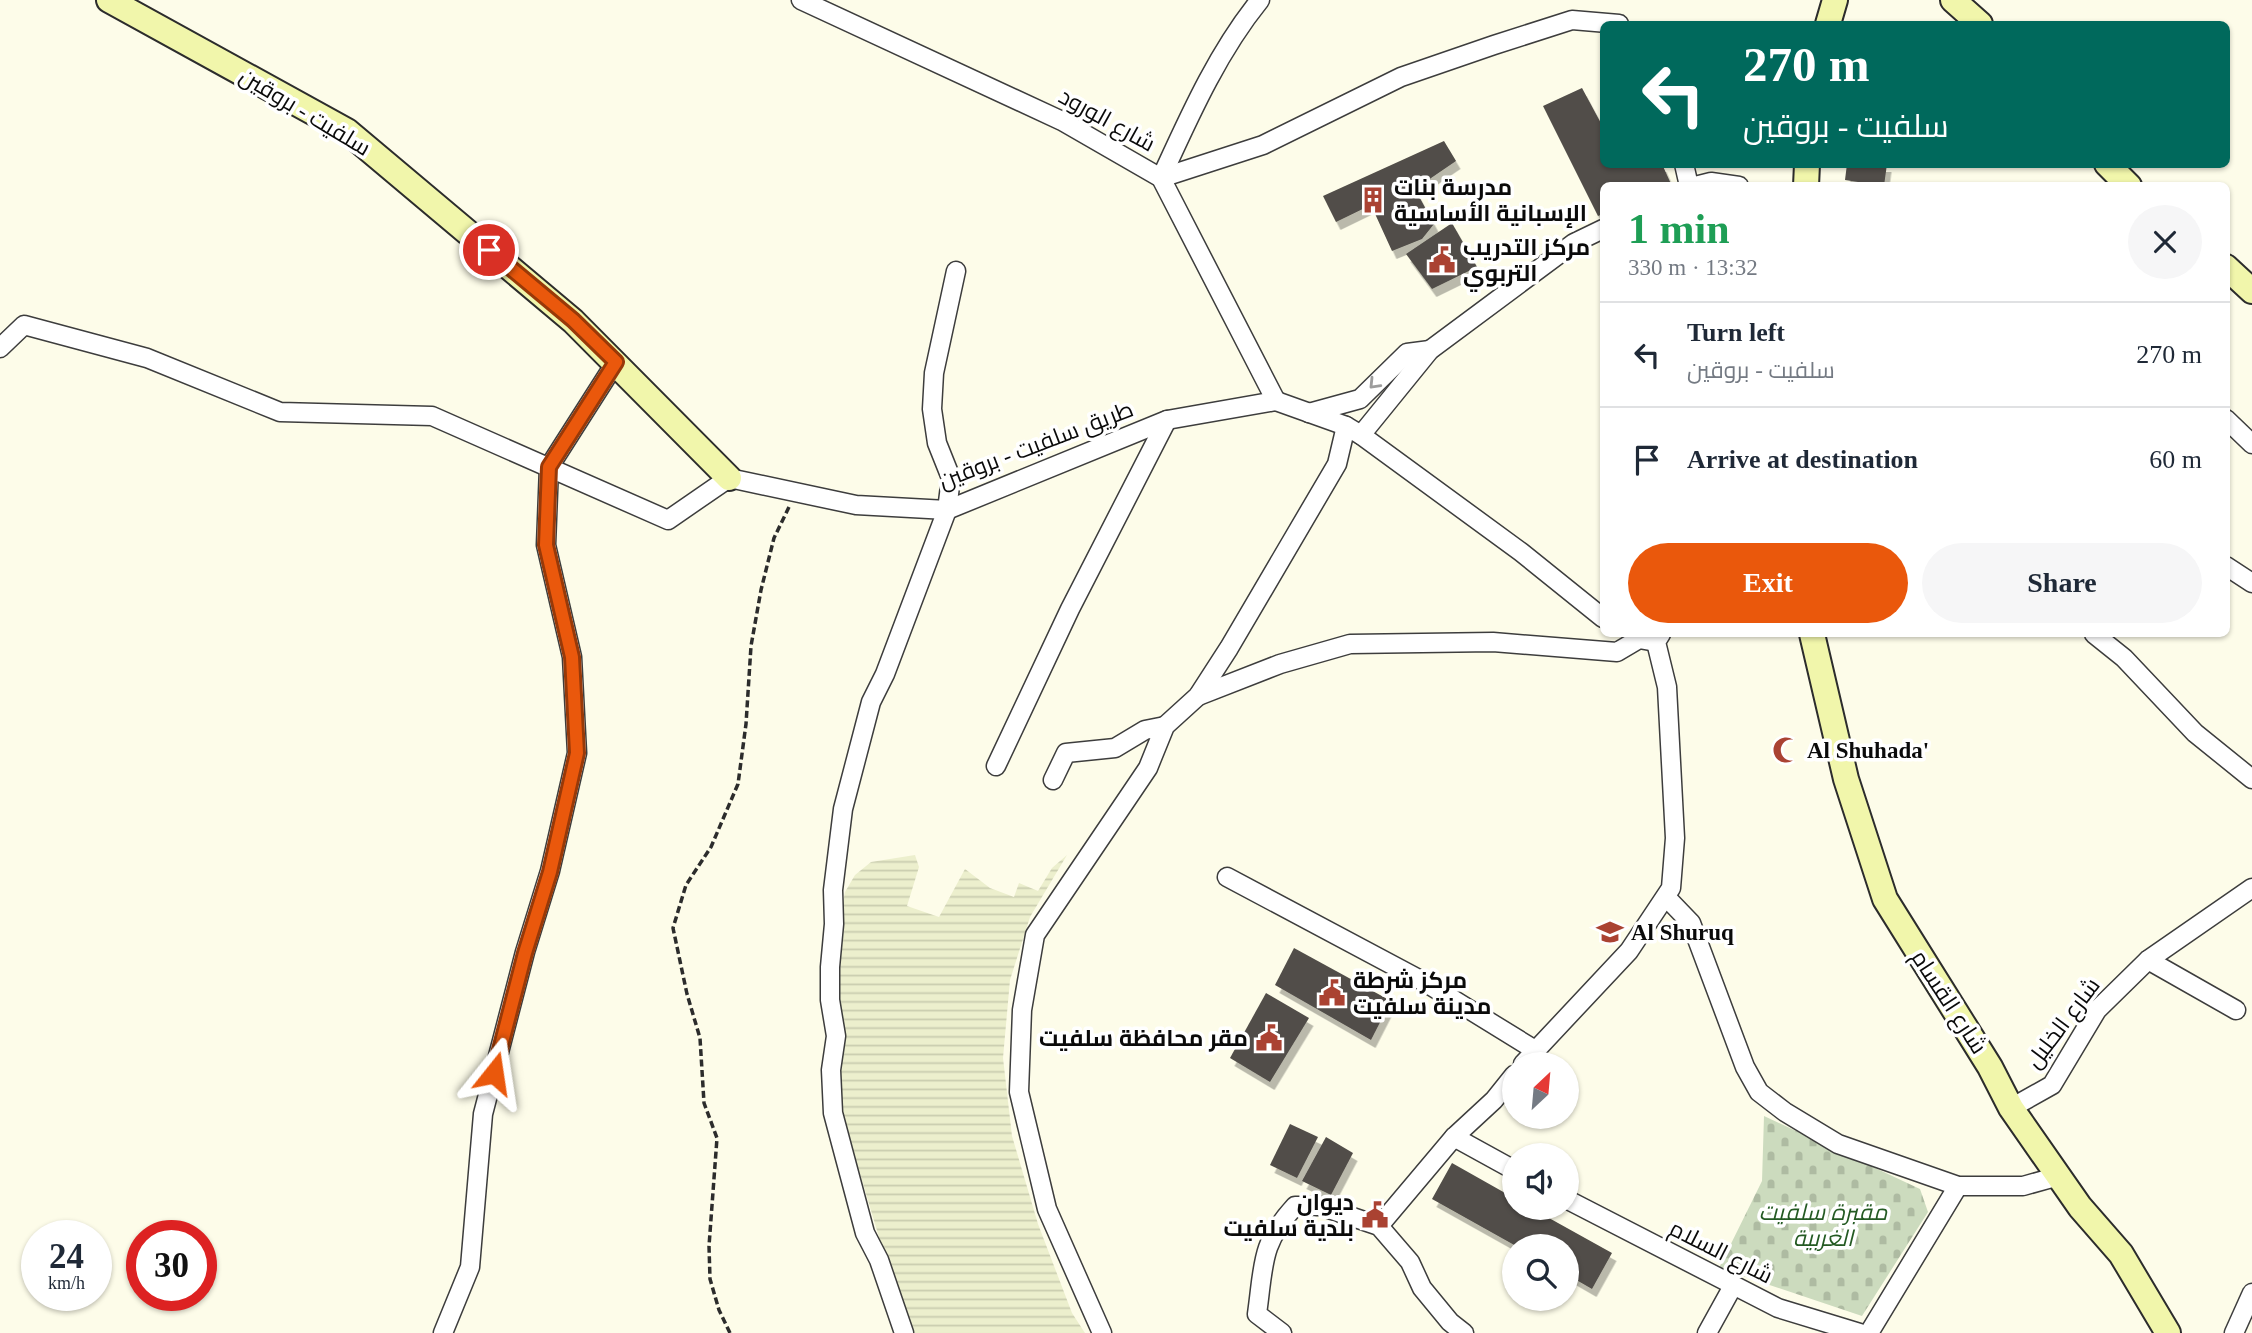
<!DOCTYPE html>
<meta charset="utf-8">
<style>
body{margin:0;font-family:"Times New Roman",Cairo,serif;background:#f6f6f7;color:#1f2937;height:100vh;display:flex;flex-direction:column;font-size:26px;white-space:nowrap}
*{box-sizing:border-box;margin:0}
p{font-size:23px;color:#747a83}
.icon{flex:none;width:38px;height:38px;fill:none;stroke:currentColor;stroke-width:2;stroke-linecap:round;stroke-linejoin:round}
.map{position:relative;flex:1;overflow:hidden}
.panel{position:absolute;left:1600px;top:182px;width:630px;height:455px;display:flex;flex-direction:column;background:#fff;border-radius:10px;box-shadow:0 2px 5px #0004}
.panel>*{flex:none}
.top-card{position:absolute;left:1600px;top:21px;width:630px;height:147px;border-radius:10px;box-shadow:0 2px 5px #0004;background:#00695c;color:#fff;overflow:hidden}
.needle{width:46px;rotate:26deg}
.fabs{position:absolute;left:1502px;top:1052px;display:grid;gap:14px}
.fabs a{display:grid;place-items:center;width:77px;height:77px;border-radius:50%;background:#fff;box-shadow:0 2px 5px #0004;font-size:35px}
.speed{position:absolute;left:21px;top:1220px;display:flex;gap:14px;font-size:35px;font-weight:700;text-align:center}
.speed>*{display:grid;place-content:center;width:91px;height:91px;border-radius:50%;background:#fff;box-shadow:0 2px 5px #0004;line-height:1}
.speed small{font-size:18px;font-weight:400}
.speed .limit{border:10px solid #d22;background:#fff;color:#111}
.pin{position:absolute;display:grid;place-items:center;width:60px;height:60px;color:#fff;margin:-30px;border:4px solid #fff;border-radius:50%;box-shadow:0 2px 7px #0007}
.me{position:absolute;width:77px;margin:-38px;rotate:15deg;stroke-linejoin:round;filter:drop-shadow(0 0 5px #0008)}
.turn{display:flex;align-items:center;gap:24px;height:147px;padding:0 28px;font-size:32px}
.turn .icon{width:91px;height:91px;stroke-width:2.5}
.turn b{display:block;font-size:49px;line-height:60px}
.round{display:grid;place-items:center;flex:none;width:74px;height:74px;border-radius:37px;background:#f6f6f7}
.overview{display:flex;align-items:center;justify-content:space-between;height:119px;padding:0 28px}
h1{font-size:42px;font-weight:800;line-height:52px;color:#1e9e55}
.cta{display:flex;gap:14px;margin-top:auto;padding:14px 28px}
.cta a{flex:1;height:80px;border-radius:42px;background:#ea580c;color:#fff;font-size:28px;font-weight:800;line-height:80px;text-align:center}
.cta a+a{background:#f6f6f7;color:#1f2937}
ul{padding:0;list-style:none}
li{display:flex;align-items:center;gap:21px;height:105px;padding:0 28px;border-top:2px solid #e0e1e3}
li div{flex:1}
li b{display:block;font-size:26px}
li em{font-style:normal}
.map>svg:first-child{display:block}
.farmland{fill:url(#farmland-rules)}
.cemetery{fill:url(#cemetery-stones)}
.building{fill:#514d48;filter:url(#shadow)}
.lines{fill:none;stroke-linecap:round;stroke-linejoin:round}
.street-casing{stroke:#3d3d3d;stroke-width:21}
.secondary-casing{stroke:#2c2c2c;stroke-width:28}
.path{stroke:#2c2c2c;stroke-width:3.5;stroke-dasharray:7 3.5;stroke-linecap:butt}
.street{stroke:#fff;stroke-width:18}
.secondary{stroke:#f1f6ab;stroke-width:24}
.oneway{stroke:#9d9d9d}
.route-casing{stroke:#983908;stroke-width:18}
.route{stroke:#ea580c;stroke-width:12}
.labels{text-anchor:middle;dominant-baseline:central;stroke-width:7;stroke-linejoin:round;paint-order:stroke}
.street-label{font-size:23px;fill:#0a0a0a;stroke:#fff}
.poi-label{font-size:23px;font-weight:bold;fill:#0a0a0a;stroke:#fff;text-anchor:start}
.park-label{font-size:23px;font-style:italic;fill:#245a23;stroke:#fff}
</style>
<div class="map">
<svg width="2252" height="1333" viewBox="0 0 2252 1333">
<defs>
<pattern id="farmland-rules" width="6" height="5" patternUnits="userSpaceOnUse" patternTransform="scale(1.75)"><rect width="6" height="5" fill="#ecefcd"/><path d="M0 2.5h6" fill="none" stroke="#c9ccaf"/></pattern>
<pattern id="cemetery-stones" width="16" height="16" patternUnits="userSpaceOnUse" patternTransform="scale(1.75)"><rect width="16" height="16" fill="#ccdbbe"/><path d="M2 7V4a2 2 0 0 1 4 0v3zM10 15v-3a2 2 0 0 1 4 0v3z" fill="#aebba2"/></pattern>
<filter id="shadow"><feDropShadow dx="4.5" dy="8" stdDeviation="0" flood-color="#0004"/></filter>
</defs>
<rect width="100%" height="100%" fill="#fdfce9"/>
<!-- farmland -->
<path class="farmland" d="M 915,855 L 919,867 L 907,906 L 939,917 L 965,869 L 990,888 L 1014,897 L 1019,883 L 1038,891 L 1052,868 L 1067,855 L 1030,917 L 1010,980 L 1003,1058 L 1012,1136 L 1038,1224 L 1072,1313 L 1085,1333 L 915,1333 L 881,1244 L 844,1120 L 839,1068 L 845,1033 L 837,987 L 844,930 L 842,908 L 845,892 L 855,875 L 871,862 Z"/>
<!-- cemetery -->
<path class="cemetery" d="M 1764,1116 L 1920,1189 L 1928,1212 L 1862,1316 L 1719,1268 L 1762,1181 Z"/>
<!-- building -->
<g class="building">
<path d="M 1582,88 L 1603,127 L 1603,164 L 1662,164 L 1671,184 L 1603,186 L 1603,214 L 1598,216 L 1543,106 Z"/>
<path d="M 1444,141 L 1456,161 L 1415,189 L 1434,224 L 1422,239 L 1392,251 L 1371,205 L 1336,222 L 1323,196 Z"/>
<path d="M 1847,164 L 1887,164 L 1884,186 L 1845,180 Z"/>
<path d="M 1452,223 L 1477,267 L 1432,289 L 1406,254 Z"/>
<path d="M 1294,948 L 1391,1001 L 1371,1040 L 1275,985 Z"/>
<path d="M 1266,993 L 1309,1018 L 1270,1082 L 1230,1058 Z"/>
<path d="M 1290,1124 L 1318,1137 L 1297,1178 L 1270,1165 Z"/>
<path d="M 1326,1137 L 1353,1153 L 1331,1195 L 1302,1181 Z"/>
<path d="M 1452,1163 L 1514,1198 L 1514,1208 L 1531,1208 L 1612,1253 L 1592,1289 L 1566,1274 L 1566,1246 L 1516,1246 L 1432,1199 Z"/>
</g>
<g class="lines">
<!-- street casing -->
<g class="street-casing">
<g id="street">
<path d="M 801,0 L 1062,121 L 1161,178 L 1276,401"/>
<path d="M 1684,164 L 1689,186"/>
<path d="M 1161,178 L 1263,145 L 1401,77 L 1494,45 L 1572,20 L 1619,24"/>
<path d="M 1161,178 C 1189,117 1217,53 1260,0"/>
<path d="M 1695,186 L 1711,182 L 1739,186"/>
<path d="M 0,348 L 24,325 L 147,358 L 280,412 L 432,416 L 668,520 L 729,478 L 856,505 L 947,510 L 1167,420 L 1276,401"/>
<path d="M 1276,401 L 1346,426 L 1361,435 L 1521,552 L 1603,618"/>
<path d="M 1309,413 L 1360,399 L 1407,353 L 1430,350"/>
<path d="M 2226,419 L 2252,444"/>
<path d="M 1361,435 L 1430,350 L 1574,243 L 1603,229"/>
<path d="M 2226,566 L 2252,583"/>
<path d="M 2094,634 L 2124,658 L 2195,733 L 2252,779"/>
<path d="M 1198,696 L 1280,664 L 1350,644 L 1493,642 L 1617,652 L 1639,639 L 1656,642"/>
<path d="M 996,766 L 1070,609 L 1167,420"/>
<path d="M 1053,780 L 1066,753 L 1115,748 L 1145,730 L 1165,726"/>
<path d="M 1227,877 L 1428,984 L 1535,1050"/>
<path d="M 1666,897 L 1691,923 L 1745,1067 L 1759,1092 L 1785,1112 L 1838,1144 L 1958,1186 L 2023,1186 L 2059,1176"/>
<path d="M 2148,960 L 2236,1010"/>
<path d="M 1523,1064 L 1629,951 L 1671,888 L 1675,838 L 1667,687 L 1656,642 L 1661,634"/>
<path d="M 2011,1108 L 2052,1085 L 2097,1010 L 2148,960 L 2252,888"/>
<path d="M 1454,1137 L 1514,1170"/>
<path d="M 1566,1199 L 1778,1308 L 1860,1333"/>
<path d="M 1379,1226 L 1454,1137 L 1494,1100 L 1514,1075"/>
<path d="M 443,1333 L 470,1267 L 483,1114 L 525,952 L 550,871 L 577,753 L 572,657 L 546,545 L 549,467 L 616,362"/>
<path d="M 904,1333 L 879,1260 L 865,1233 L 833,1113 L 831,1070 L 836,1036 L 830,1000 L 830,967 L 834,924 L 833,890 L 843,809 L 871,702 L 885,674 L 947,510 L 951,478 L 937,443 L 932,409 L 934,373 L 956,271"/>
<path d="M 1102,1333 L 1047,1209 L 1019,1092 L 1022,1010 L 1035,935 L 1148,768 L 1165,726 L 1198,696 L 1229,648 L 1337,464 L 1346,426"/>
<path d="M 1282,1333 L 1257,1314 C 1264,1265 1260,1244 1295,1206 L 1320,1206 L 1379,1226 L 1410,1262 L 1422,1288 L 1450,1322 L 1464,1333"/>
<path d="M 1707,1333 L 1733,1286"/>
<path d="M 1869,1333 L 1958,1186"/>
<path d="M 2234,1333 L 2252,1293"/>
</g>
</g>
<!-- secondary casing -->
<g class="secondary-casing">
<g id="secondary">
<path d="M 109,0 L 347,131 L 573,321 L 729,478"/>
<path d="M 1953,0 L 1980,24"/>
<path d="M 1828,24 L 1835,0"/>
<path d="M 2107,164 L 2129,186"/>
<path d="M 1806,186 L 1807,164"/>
<path d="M 2226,267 L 2252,291"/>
<path d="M 1812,634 L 1846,779 L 1885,899 L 1990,1067 L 2011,1108 L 2080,1207 L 2121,1254 L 2168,1333"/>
</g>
</g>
<!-- path -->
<path class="path" d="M 730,1333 L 719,1310 L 710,1279 L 709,1246 L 717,1138 L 704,1103 L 700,1038 L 687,994 L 673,928 L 686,885 L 711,847 L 738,784 L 746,724 L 751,646 L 761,590 L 774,538 L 789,507"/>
<!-- street -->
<use href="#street" class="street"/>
<!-- secondary -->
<use href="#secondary" class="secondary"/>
</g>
<!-- one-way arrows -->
<defs><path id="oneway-chevron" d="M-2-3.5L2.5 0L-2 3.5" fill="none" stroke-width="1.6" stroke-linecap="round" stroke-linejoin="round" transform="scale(1.75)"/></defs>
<use class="oneway" href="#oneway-chevron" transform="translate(1374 384) rotate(134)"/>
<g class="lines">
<!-- route casing -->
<g class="route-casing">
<path id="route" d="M 489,250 L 573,320 L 616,362 L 549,467 L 546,545 L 572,657 L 577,753 L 550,872 L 525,953 L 494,1073"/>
</g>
<!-- route -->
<use href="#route" class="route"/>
</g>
<!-- icons -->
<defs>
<g id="building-bare" transform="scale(2.1)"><path d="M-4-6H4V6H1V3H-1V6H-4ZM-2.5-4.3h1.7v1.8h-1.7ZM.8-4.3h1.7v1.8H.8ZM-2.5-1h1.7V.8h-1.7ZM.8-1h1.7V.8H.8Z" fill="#aa4232" stroke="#fff" stroke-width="2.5" paint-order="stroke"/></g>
<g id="civic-bare" transform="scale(2.1)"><path d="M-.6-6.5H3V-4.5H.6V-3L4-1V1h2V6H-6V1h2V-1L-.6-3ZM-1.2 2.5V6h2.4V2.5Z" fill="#aa4232" stroke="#fff" stroke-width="2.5" paint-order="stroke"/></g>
<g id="mosque-bare" transform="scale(2.1)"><path d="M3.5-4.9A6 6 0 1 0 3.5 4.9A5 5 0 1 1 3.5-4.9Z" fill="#aa4232" stroke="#fff" stroke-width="2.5" paint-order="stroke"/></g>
<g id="school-bare" transform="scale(2.1)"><path d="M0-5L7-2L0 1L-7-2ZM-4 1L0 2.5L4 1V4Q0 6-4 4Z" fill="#aa4232" stroke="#fff" stroke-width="2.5" paint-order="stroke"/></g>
</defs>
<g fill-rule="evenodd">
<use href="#building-bare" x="1373" y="200"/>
<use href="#civic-bare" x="1442" y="260"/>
<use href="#mosque-bare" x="1786" y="750"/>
<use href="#school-bare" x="1610" y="932"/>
<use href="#civic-bare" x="1332" y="993"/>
<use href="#civic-bare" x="1269" y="1038"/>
<use href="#civic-bare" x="1375" y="1215"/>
</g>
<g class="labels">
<!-- street labels -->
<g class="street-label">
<text transform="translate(305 112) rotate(31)">سلفيت - بروقين</text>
<text transform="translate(1107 120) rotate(29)">شارع الورود</text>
<text transform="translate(1036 445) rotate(-21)">طريق سلفيت - بروقين</text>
<text transform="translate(1949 1002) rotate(57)">شارع القسام</text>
<text transform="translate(2063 1023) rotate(-53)">شارع الخليل</text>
<text transform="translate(1721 1252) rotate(27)">شارع السلام</text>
</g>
<!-- poi labels -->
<g class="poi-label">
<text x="1394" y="187">مدرسة بنات<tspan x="1394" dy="26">الإسبانية الأساسية</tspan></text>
<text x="1463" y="247">مركز التدريب<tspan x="1463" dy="26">التربوي</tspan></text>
<text x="1807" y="750">Al Shuhada'</text>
<text x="1631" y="932">Al Shuruq</text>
<text x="1353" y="980">مركز شرطة<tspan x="1353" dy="26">مدينة سلفيت</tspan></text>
<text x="1248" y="1038" text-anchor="end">مقر محافظة سلفيت</text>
<text x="1354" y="1202" text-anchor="end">ديوان<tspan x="1354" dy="26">بلدية سلفيت</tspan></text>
</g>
<!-- park labels -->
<g class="park-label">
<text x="1823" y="1212">مقبرة سلفيت<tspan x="1823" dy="26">الغربية</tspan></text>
</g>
</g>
</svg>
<div class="fabs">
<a><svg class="needle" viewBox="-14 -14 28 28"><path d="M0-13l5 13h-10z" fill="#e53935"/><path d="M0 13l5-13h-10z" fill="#747a83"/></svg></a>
<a><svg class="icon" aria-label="sound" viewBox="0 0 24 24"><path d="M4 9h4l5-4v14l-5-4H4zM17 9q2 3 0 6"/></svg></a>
<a><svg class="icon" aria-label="search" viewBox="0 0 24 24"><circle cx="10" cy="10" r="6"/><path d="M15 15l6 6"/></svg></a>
</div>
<div class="speed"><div>24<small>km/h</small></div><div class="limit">30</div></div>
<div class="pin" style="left:489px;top:250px;background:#d93025"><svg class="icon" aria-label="arrive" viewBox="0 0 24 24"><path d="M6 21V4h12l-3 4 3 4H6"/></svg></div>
<svg class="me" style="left:494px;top:1073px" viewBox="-20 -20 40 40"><path d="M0-17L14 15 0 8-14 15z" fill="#ea580c" stroke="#fff" stroke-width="4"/></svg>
<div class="top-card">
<div class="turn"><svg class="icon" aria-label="left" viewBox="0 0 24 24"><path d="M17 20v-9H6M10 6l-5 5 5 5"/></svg><div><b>270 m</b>سلفيت - بروقين</div></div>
</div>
<section class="panel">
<div class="overview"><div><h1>1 min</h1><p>330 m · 13:32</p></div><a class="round"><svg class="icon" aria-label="close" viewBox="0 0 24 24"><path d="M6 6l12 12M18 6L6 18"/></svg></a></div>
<ul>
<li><svg class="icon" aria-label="left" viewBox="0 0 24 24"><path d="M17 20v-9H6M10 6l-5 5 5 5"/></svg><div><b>Turn left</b><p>سلفيت - بروقين</p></div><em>270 m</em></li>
<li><svg class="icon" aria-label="arrive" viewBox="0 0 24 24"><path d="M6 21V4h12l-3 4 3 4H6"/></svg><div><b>Arrive at destination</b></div><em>60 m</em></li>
</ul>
<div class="cta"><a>Exit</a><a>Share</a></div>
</section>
</div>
